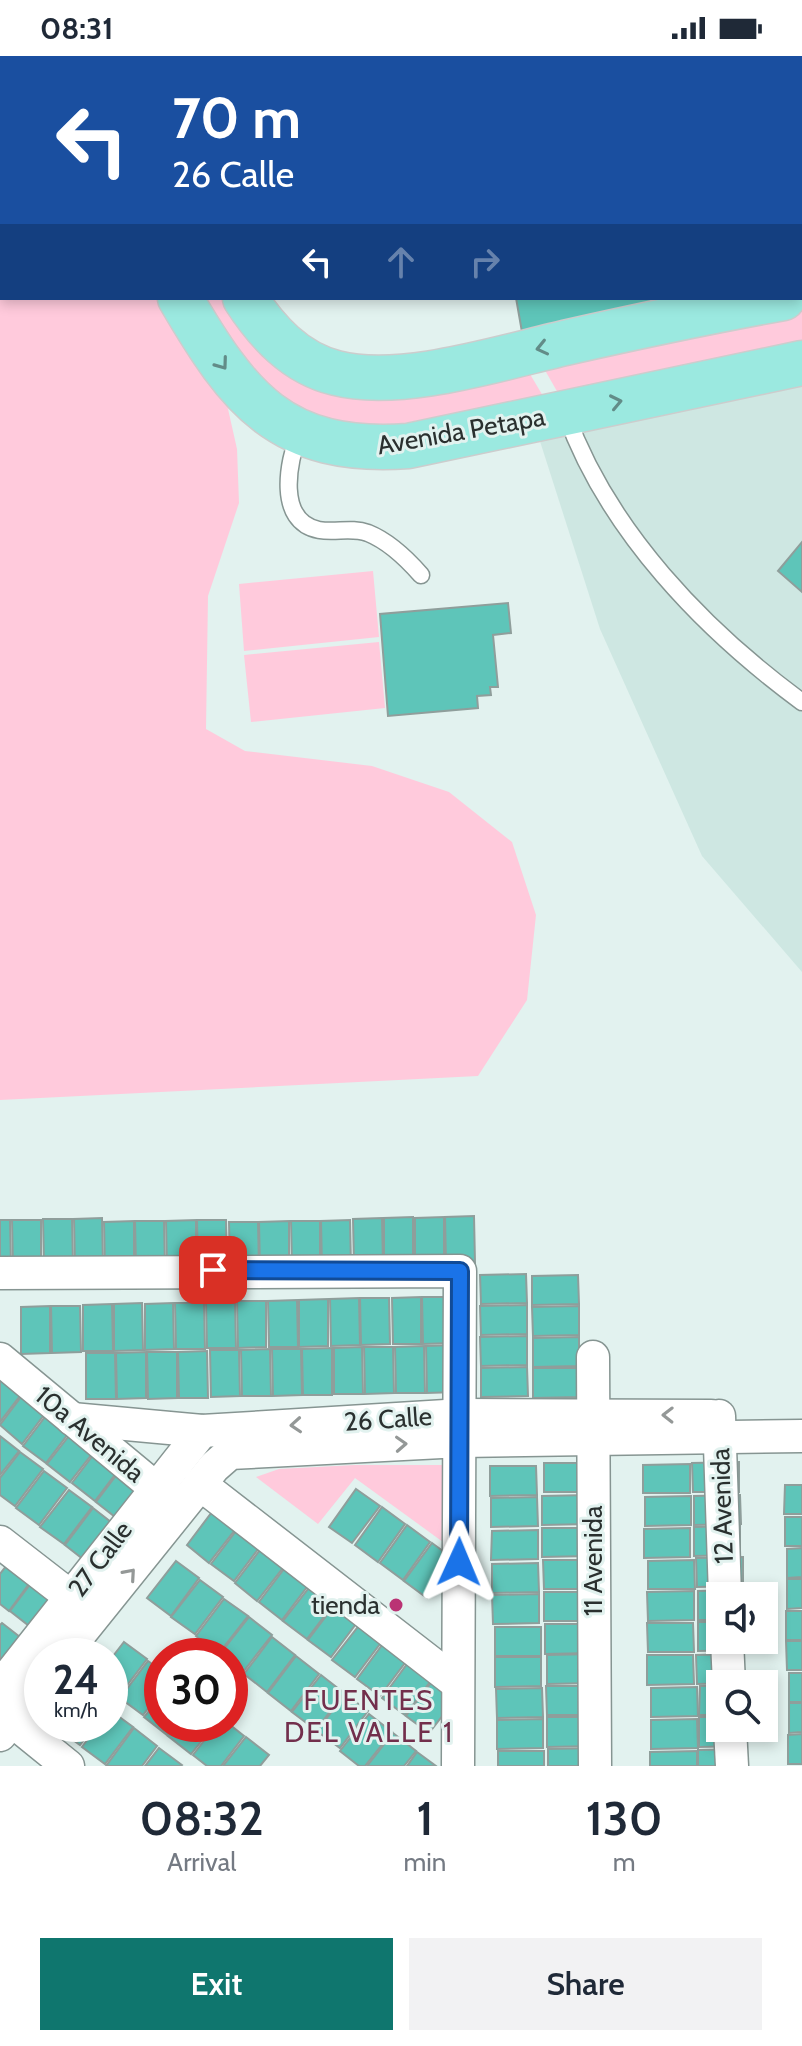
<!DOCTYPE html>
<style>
body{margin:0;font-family:Cabin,sans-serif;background:#f2f2f3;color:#1f2937;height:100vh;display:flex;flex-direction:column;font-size:30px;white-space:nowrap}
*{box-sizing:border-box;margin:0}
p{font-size:26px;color:#747a83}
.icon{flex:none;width:44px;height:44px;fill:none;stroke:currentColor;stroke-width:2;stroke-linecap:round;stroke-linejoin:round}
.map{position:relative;height:1710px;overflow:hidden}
.drawer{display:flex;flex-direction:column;background:#fff;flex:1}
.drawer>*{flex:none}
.hud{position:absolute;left:0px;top:0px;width:802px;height:244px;box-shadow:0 4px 12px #0003;background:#1a4fa0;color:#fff;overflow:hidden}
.buttons{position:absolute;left:706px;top:1526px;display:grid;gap:16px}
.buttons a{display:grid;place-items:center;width:72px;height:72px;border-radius:0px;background:#fff;box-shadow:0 4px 12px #0003;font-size:40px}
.speed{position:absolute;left:24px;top:1582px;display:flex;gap:16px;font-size:40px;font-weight:700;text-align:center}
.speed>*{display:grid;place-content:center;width:104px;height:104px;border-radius:50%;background:#fff;box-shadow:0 4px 12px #0003;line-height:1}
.speed small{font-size:20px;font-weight:400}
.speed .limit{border:12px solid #d22;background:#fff;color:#111}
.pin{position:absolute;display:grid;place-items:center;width:68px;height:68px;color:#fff;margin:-34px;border-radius:16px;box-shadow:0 4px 12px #0006}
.me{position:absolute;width:88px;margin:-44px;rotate:1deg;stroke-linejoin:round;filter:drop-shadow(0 0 6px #0008)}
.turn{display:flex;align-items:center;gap:28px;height:168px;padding:0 40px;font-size:36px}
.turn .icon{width:104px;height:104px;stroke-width:2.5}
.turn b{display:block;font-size:56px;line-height:68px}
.lanes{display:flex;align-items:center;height:76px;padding:0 40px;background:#0003;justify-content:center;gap:40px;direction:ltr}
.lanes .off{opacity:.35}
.eta{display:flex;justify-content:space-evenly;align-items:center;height:136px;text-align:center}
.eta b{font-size:48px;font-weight:600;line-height:56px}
.primary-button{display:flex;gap:16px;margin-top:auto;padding:16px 40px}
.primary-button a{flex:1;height:92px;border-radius:0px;background:#0f766e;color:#fff;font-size:32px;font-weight:600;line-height:92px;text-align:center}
.primary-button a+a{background:#f2f2f3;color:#1f2937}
.status{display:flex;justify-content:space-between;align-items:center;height:56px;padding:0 40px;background:#fff;direction:ltr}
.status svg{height:22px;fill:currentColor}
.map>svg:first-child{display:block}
.built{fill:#cee7e2}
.green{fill:#ffcadc}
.building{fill:#5ec5b9;stroke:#8f9e9b;stroke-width:2}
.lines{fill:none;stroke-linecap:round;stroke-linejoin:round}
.lane-casing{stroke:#869592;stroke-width:19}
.street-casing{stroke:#869592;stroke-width:35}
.primary-casing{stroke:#cccdcd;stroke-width:47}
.lane{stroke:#fff;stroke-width:16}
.street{stroke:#fff;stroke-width:32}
.primary{stroke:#9be9e0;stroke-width:44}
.oneway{stroke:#628c88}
.oneway2{stroke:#949897}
.route-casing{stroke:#114b97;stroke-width:20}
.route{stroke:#1a73e8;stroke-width:14}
.poi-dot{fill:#ba3374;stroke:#e2f2ef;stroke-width:3}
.labels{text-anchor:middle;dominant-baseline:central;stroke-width:6;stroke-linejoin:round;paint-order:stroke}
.street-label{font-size:26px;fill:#2a302f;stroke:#e2f2ef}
.poi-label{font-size:26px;fill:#2a302f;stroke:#e2f2ef;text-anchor:end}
.neighbourhood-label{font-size:28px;letter-spacing:2px;fill:#722f4c;stroke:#e2f2ef}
</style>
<div class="status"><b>08:31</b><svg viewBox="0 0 49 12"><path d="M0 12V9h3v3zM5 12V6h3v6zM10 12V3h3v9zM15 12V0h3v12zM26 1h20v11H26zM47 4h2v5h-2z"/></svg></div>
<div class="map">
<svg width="802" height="1710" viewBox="0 0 802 1710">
<rect width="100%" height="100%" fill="#e2f2ef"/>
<!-- built -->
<path class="built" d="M 802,325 L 802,916 L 702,800 L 600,573 L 538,379 Z"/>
<!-- green -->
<g class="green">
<path d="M 0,0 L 17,2 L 2,2 L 2,242 L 164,242 L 226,344 L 237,393 L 239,447 L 208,540 L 206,673 L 245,695 L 372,710 L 449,736 L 512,786 L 536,859 L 527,944 L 478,1020 L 0,1044 Z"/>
<path d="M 191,242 L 232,242 L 282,305 L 524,308 L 543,340 L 383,371 L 292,363 Z"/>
<path d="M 802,252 L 802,290 L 558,337 L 538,302 Z"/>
<path d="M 373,515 L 379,581 L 244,595 L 239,528 Z"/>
<path d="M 379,586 L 385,652 L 251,666 L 244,599 Z"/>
<path d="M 355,1409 L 453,1409 L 454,1494 L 355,1422 L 318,1468 L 256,1421 L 279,1413 Z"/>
</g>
<!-- building -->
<g class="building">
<path d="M 516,242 L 659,242 L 660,249 L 522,276 Z"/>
<path d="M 802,486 L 802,536 L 778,515 Z"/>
<path d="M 508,547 L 511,577 L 493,579 L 498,631 L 490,631 L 491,639 L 477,640 L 478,652 L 388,660 L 380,558 Z"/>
<path d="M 474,1160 L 475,1207 L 446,1208 L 445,1161 Z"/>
<path d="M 413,1161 L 413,1208 L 384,1209 L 384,1162 Z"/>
<path d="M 444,1161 L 444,1207 L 415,1208 L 415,1162 Z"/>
<path d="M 102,1162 L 103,1209 L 75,1210 L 74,1163 Z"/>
<path d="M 382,1162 L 383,1209 L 354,1209 L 353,1163 Z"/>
<path d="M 43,1163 L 72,1163 L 73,1209 L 44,1210 Z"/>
<path d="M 0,1164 L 10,1164 L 11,1210 L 0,1211 Z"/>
<path d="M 12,1164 L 41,1164 L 41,1210 L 13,1210 Z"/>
<path d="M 196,1164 L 196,1211 L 167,1212 L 166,1165 Z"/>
<path d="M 197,1164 L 226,1164 L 227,1210 L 198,1211 Z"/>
<path d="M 350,1164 L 351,1210 L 322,1211 L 321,1165 Z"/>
<path d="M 134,1165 L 134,1212 L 105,1213 L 104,1166 Z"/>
<path d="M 135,1165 L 164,1165 L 165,1211 L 136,1212 Z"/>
<path d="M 289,1165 L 289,1212 L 260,1212 L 259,1166 Z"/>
<path d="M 291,1165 L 320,1165 L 320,1211 L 292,1212 Z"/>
<path d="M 229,1166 L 258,1166 L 259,1212 L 230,1213 Z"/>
<path d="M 526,1218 L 527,1247 L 481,1248 L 480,1219 Z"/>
<path d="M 578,1219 L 579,1248 L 532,1249 L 532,1220 Z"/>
<path d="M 421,1241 L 421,1288 L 393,1288 L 392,1242 Z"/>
<path d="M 422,1241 L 451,1241 L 452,1287 L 423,1288 Z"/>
<path d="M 359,1242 L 360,1289 L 331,1290 L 330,1243 Z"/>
<path d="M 360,1242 L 389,1242 L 390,1288 L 361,1289 Z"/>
<path d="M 328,1243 L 328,1290 L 299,1291 L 299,1244 Z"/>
<path d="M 297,1244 L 298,1291 L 269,1291 L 268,1245 Z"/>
<path d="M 235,1245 L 236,1292 L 207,1292 L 206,1246 Z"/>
<path d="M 237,1245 L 266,1245 L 266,1291 L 238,1292 Z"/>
<path d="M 142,1247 L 143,1294 L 114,1295 L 114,1248 Z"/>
<path d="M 173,1247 L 174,1293 L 145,1294 L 145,1248 Z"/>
<path d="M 175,1247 L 204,1247 L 205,1293 L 176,1293 Z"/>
<path d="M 112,1248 L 113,1295 L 83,1295 L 83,1249 Z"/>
<path d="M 527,1249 L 527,1278 L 481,1279 L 480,1250 Z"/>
<path d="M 50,1250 L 50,1297 L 21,1298 L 21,1251 Z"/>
<path d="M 51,1250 L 80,1250 L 81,1296 L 52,1297 Z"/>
<path d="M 579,1250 L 579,1279 L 533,1280 L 532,1251 Z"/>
<path d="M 527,1280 L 527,1309 L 481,1310 L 480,1281 Z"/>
<path d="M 579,1281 L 579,1310 L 533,1311 L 533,1282 Z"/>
<path d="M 455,1289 L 456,1336 L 427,1337 L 426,1290 Z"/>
<path d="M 424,1290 L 425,1337 L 396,1337 L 395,1291 Z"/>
<path d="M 362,1291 L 363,1338 L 334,1338 L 334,1292 Z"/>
<path d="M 364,1291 L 393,1291 L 394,1337 L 365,1338 Z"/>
<path d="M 332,1292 L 332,1339 L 303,1339 L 302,1293 Z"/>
<path d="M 270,1293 L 271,1340 L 242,1340 L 241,1294 Z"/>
<path d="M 272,1293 L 301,1293 L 302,1339 L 273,1340 Z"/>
<path d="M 210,1294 L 239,1294 L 240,1340 L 211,1341 Z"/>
<path d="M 207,1295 L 208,1342 L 179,1342 L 178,1296 Z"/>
<path d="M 146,1296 L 146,1342 L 117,1343 L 116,1297 Z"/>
<path d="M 147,1296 L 177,1296 L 177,1342 L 148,1343 Z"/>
<path d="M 86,1297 L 115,1297 L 116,1343 L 86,1343 Z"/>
<path d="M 527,1311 L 528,1340 L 481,1341 L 481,1312 Z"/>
<path d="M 533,1312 L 579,1312 L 579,1341 L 533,1342 Z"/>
<path d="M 0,1318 L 26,1332 L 0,1366 Z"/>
<path d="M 27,1333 L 50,1351 L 22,1388 L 0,1369 Z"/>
<path d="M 51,1353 L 74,1370 L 46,1407 L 23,1390 Z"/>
<path d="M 76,1371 L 99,1389 L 70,1426 L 47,1408 Z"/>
<path d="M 0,1380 L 19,1395 L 0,1419 Z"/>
<path d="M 100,1390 L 123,1408 L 95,1445 L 72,1427 Z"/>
<path d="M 20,1396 L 43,1413 L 15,1450 L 0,1439 L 0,1422 Z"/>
<path d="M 739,1406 L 739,1436 L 693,1436 L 692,1407 Z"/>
<rect x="544" y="1407" width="47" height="29"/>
<path d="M 690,1408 L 690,1437 L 643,1437 L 643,1409 Z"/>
<path d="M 124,1409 L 147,1427 L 119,1464 L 96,1446 Z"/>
<path d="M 490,1410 L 536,1410 L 537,1439 L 490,1440 Z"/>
<path d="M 44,1415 L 67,1432 L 39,1469 L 16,1452 Z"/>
<path d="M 785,1429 L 802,1429 L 802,1458 L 784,1458 Z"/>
<path d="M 356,1433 L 380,1450 L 352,1487 L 329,1471 Z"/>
<path d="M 69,1434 L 92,1451 L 64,1488 L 40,1471 Z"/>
<path d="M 589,1439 L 589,1468 L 542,1469 L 542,1440 Z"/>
<path d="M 740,1439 L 741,1468 L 694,1469 L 694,1440 Z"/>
<path d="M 691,1440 L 691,1469 L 645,1470 L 645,1441 Z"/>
<path d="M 537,1441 L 538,1470 L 491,1471 L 491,1442 Z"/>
<path d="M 382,1451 L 405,1468 L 378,1506 L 355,1489 Z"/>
<path d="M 93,1452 L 116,1470 L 88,1507 L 65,1489 Z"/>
<path d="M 215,1452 L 238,1470 L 209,1507 L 187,1489 Z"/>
<rect x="785" y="1461" width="17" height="29"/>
<path d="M 407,1469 L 430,1486 L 403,1524 L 380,1507 Z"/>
<path d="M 740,1470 L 740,1499 L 694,1500 L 694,1471 Z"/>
<path d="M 239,1471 L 262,1488 L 234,1525 L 211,1508 Z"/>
<path d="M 542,1472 L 589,1472 L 589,1500 L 542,1501 Z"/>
<path d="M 690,1472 L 690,1501 L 644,1502 L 644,1473 Z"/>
<path d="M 538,1474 L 538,1503 L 491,1504 L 492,1475 Z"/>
<path d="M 432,1487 L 455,1504 L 427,1542 L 404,1525 Z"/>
<path d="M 263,1490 L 286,1508 L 257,1545 L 235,1527 Z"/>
<path d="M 802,1492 L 802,1521 L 787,1522 L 787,1493 Z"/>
<path d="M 14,1500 L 37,1517 L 9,1555 L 0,1548 L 0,1518 Z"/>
<path d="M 743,1501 L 743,1530 L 697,1531 L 696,1502 Z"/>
<path d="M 543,1504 L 590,1504 L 590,1533 L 544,1533 Z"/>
<path d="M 694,1504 L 695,1533 L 648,1533 L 648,1505 Z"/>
<path d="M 176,1505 L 199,1522 L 171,1560 L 147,1542 Z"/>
<path d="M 538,1507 L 539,1536 L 492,1537 L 492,1508 Z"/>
<path d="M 287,1509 L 310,1527 L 282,1564 L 259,1546 Z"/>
<path d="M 38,1518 L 61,1536 L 33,1573 L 10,1555 Z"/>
<path d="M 787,1523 L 802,1523 L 802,1552 L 787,1553 Z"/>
<path d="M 200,1524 L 223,1541 L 195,1578 L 171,1561 Z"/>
<path d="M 312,1528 L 335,1546 L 307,1583 L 283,1565 Z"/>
<path d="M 744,1534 L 744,1540 L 720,1540 L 720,1564 L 698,1564 L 698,1535 Z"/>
<path d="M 694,1535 L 694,1564 L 648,1565 L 647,1536 Z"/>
<path d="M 544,1536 L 590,1536 L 591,1565 L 544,1565 Z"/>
<path d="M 539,1538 L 539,1567 L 493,1568 L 492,1539 Z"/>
<path d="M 224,1543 L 248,1560 L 219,1597 L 196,1580 Z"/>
<path d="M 336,1547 L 359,1564 L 331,1601 L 308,1584 Z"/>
<rect x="786" y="1555" width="16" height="29"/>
<path d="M 249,1561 L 272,1579 L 243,1616 L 230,1606 L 230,1600 L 220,1598 Z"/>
<path d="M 698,1566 L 720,1566 L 720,1584 L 744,1584 L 744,1594 L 698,1595 Z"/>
<path d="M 2,1567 L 25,1585 L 0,1617 L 0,1569 Z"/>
<path d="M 361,1567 L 383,1584 L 355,1621 L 332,1604 Z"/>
<path d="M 647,1567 L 693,1567 L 694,1596 L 648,1596 Z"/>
<path d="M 545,1568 L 591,1568 L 592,1597 L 545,1598 Z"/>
<rect x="495" y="1571" width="46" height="29"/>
<path d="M 272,1581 L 295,1599 L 267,1636 L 244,1618 Z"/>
<path d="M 385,1585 L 408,1603 L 380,1640 L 357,1623 Z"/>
<path d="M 786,1585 L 802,1585 L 802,1614 L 787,1614 Z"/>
<path d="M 124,1586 L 147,1603 L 119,1640 L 110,1634 L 110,1604 Z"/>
<path d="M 593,1598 L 593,1627 L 547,1628 L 547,1599 Z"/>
<path d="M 743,1598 L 743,1627 L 697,1628 L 696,1599 Z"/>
<path d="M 647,1599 L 693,1599 L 694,1628 L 647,1629 Z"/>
<path d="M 296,1600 L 319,1618 L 291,1655 L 268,1637 Z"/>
<path d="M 495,1601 L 541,1601 L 541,1630 L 495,1631 Z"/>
<path d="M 410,1604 L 433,1622 L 405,1659 L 382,1642 Z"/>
<path d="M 148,1605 L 162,1615 L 162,1634 L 143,1659 L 120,1642 Z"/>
<rect x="789" y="1617" width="13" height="29"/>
<path d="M 321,1619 L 344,1637 L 316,1674 L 292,1656 Z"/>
<path d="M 434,1623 L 457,1641 L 429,1677 L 406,1660 Z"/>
<path d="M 546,1630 L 593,1630 L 593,1659 L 547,1659 Z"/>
<path d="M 700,1630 L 720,1630 L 720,1659 L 699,1659 Z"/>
<path d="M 697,1631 L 698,1660 L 651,1661 L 651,1632 Z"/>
<path d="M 542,1632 L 543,1661 L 497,1662 L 496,1633 Z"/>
<path d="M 345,1638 L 368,1655 L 340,1692 L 317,1675 Z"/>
<path d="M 162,1639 L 162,1668 L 176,1668 L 167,1679 L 144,1661 Z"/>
<path d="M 789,1647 L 802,1647 L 802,1676 L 789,1677 Z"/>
<path d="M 110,1654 L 133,1671 L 105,1708 L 82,1691 L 99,1668 L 110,1668 Z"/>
<path d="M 369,1658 L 392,1676 L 365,1710 L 359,1710 L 340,1695 Z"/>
<path d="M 547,1661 L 594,1661 L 594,1690 L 547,1691 Z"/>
<path d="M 699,1661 L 720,1661 L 746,1690 L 699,1691 Z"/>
<path d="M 543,1663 L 543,1692 L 497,1693 L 497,1664 Z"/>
<path d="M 697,1663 L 698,1692 L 651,1693 L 651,1664 Z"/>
<path d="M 60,1668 L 96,1668 L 80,1689 L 57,1672 Z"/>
<path d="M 178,1668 L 215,1668 L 191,1698 L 168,1680 Z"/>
<path d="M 217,1668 L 229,1668 L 244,1680 L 221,1710 L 207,1710 L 193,1699 Z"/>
<path d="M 134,1672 L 157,1690 L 142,1710 L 106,1710 Z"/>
<path d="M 393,1677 L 416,1695 L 404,1710 L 367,1710 Z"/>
<path d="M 802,1678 L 802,1708 L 788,1708 L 788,1679 Z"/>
<path d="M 246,1681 L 269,1699 L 260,1710 L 223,1710 Z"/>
<path d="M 159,1692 L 182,1709 L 181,1710 L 145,1710 Z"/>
<path d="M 594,1692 L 595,1710 L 548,1710 L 548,1693 Z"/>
<path d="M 744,1693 L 744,1710 L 698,1710 L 698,1694 Z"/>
<rect x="498" y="1695" width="46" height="15"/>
<path d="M 697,1695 L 697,1710 L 650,1710 L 650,1696 Z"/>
<path d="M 417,1696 L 436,1710 L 407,1710 Z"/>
</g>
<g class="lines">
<!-- lane casing -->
<g class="lane-casing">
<g id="lane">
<path d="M 566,358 C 608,475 704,574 802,646"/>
<path d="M 299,378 C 288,405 276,466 319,474 C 336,477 351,471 368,477 C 388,485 407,503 421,519"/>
</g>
</g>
<!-- street casing -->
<g class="street-casing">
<g id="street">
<path d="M 279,0 L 279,2"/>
<path d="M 651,0 L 651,2"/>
<path d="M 800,10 L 802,9"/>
<path d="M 0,1217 L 460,1215 L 458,1710"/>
<path d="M 593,1301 L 595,1710"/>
<path d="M 0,1303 L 170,1444"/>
<path d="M 719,1360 L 725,1540"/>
<path d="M 72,1363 L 202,1375 L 462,1359 L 711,1360"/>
<path d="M 200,1428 L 457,1627"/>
<path d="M 0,1486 L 89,1555"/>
<path d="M 727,1584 L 729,1628"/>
<path d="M 62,1600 L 214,1411 L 230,1397 L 461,1385 L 802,1380"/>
<path d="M 0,1631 L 202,1375"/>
<path d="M 0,1655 L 68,1710"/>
<path d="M 730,1672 L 732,1710"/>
<path d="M 0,1679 L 42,1626"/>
</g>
</g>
<!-- primary casing -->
<g class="primary-casing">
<g id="primary">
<path d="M 38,0 L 40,2"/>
<path d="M 104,0 L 105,2"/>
<path d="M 180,242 C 239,343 281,399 408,390 L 802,307"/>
<path d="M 245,242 C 267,276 295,307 336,317 C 402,334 503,301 569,286 C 640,270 711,255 783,242"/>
</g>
</g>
<!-- lane -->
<use href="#lane" class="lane"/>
<!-- street -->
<use href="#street" class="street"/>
<!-- primary -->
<use href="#primary" class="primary"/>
</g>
<!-- one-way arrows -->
<defs><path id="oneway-chevron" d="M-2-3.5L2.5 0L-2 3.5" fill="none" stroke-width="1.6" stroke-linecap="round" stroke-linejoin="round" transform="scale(2)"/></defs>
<g class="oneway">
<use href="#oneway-chevron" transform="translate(542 292) rotate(167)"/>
<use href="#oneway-chevron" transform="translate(222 308) rotate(54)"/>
<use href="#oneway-chevron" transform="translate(616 346) rotate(-12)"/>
</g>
<g class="oneway2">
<use href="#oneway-chevron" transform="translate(668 1359) rotate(-179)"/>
<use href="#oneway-chevron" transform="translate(296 1369) rotate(176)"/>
<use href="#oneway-chevron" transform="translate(401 1388) rotate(-3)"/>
<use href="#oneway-chevron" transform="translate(130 1518) rotate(-49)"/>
</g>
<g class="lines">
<!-- route casing -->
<g class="route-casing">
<path id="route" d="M 213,1214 L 460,1215 L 459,1506"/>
</g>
<!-- route -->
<use href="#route" class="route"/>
</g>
<!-- markers -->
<circle class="poi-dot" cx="396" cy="1549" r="8"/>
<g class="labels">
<!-- street labels -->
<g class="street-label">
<text transform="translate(461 375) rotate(-10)">Avenida Petapa</text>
<text transform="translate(388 1363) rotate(-4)">26 Calle</text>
<text transform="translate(90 1378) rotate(40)">10a Avenida</text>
<text transform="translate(722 1450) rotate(-92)">12 Avenida</text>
<text transform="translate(100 1503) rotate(-53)">27 Calle</text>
<text transform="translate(593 1505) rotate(-90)">11 Avenida</text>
</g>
<!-- poi labels -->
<g class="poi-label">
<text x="380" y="1549">tienda</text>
</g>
<!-- neighbourhood labels -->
<g class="neighbourhood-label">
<text x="369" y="1644">FUENTES<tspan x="369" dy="32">DEL VALLE 1</tspan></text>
</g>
</g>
</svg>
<div class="buttons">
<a><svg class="icon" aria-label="sound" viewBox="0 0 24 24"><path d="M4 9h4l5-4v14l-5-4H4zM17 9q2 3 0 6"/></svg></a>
<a><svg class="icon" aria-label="search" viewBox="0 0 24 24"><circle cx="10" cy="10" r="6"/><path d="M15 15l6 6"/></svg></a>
</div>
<div class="speed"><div>24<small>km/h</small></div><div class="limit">30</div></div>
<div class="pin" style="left:213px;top:1214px;background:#d93025"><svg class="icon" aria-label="arrive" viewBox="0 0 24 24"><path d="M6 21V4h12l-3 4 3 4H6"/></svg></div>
<svg class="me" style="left:459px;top:1506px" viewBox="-20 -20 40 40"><path d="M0-17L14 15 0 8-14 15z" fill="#1a73e8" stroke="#fff" stroke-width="4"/></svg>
<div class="hud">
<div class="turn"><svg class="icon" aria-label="left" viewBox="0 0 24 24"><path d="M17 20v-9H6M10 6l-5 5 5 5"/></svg><div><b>70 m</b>26 Calle</div></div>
<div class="lanes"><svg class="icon" aria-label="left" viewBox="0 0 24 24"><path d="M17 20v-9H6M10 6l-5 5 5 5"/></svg><svg class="icon off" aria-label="ahead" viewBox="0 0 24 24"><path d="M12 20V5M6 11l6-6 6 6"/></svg><svg class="icon off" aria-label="right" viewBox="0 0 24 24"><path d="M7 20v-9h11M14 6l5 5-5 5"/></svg></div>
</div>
</div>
<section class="drawer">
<div class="eta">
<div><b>08:32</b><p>Arrival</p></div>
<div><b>1</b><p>min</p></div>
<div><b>130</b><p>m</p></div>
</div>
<div class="primary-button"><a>Exit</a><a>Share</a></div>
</section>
